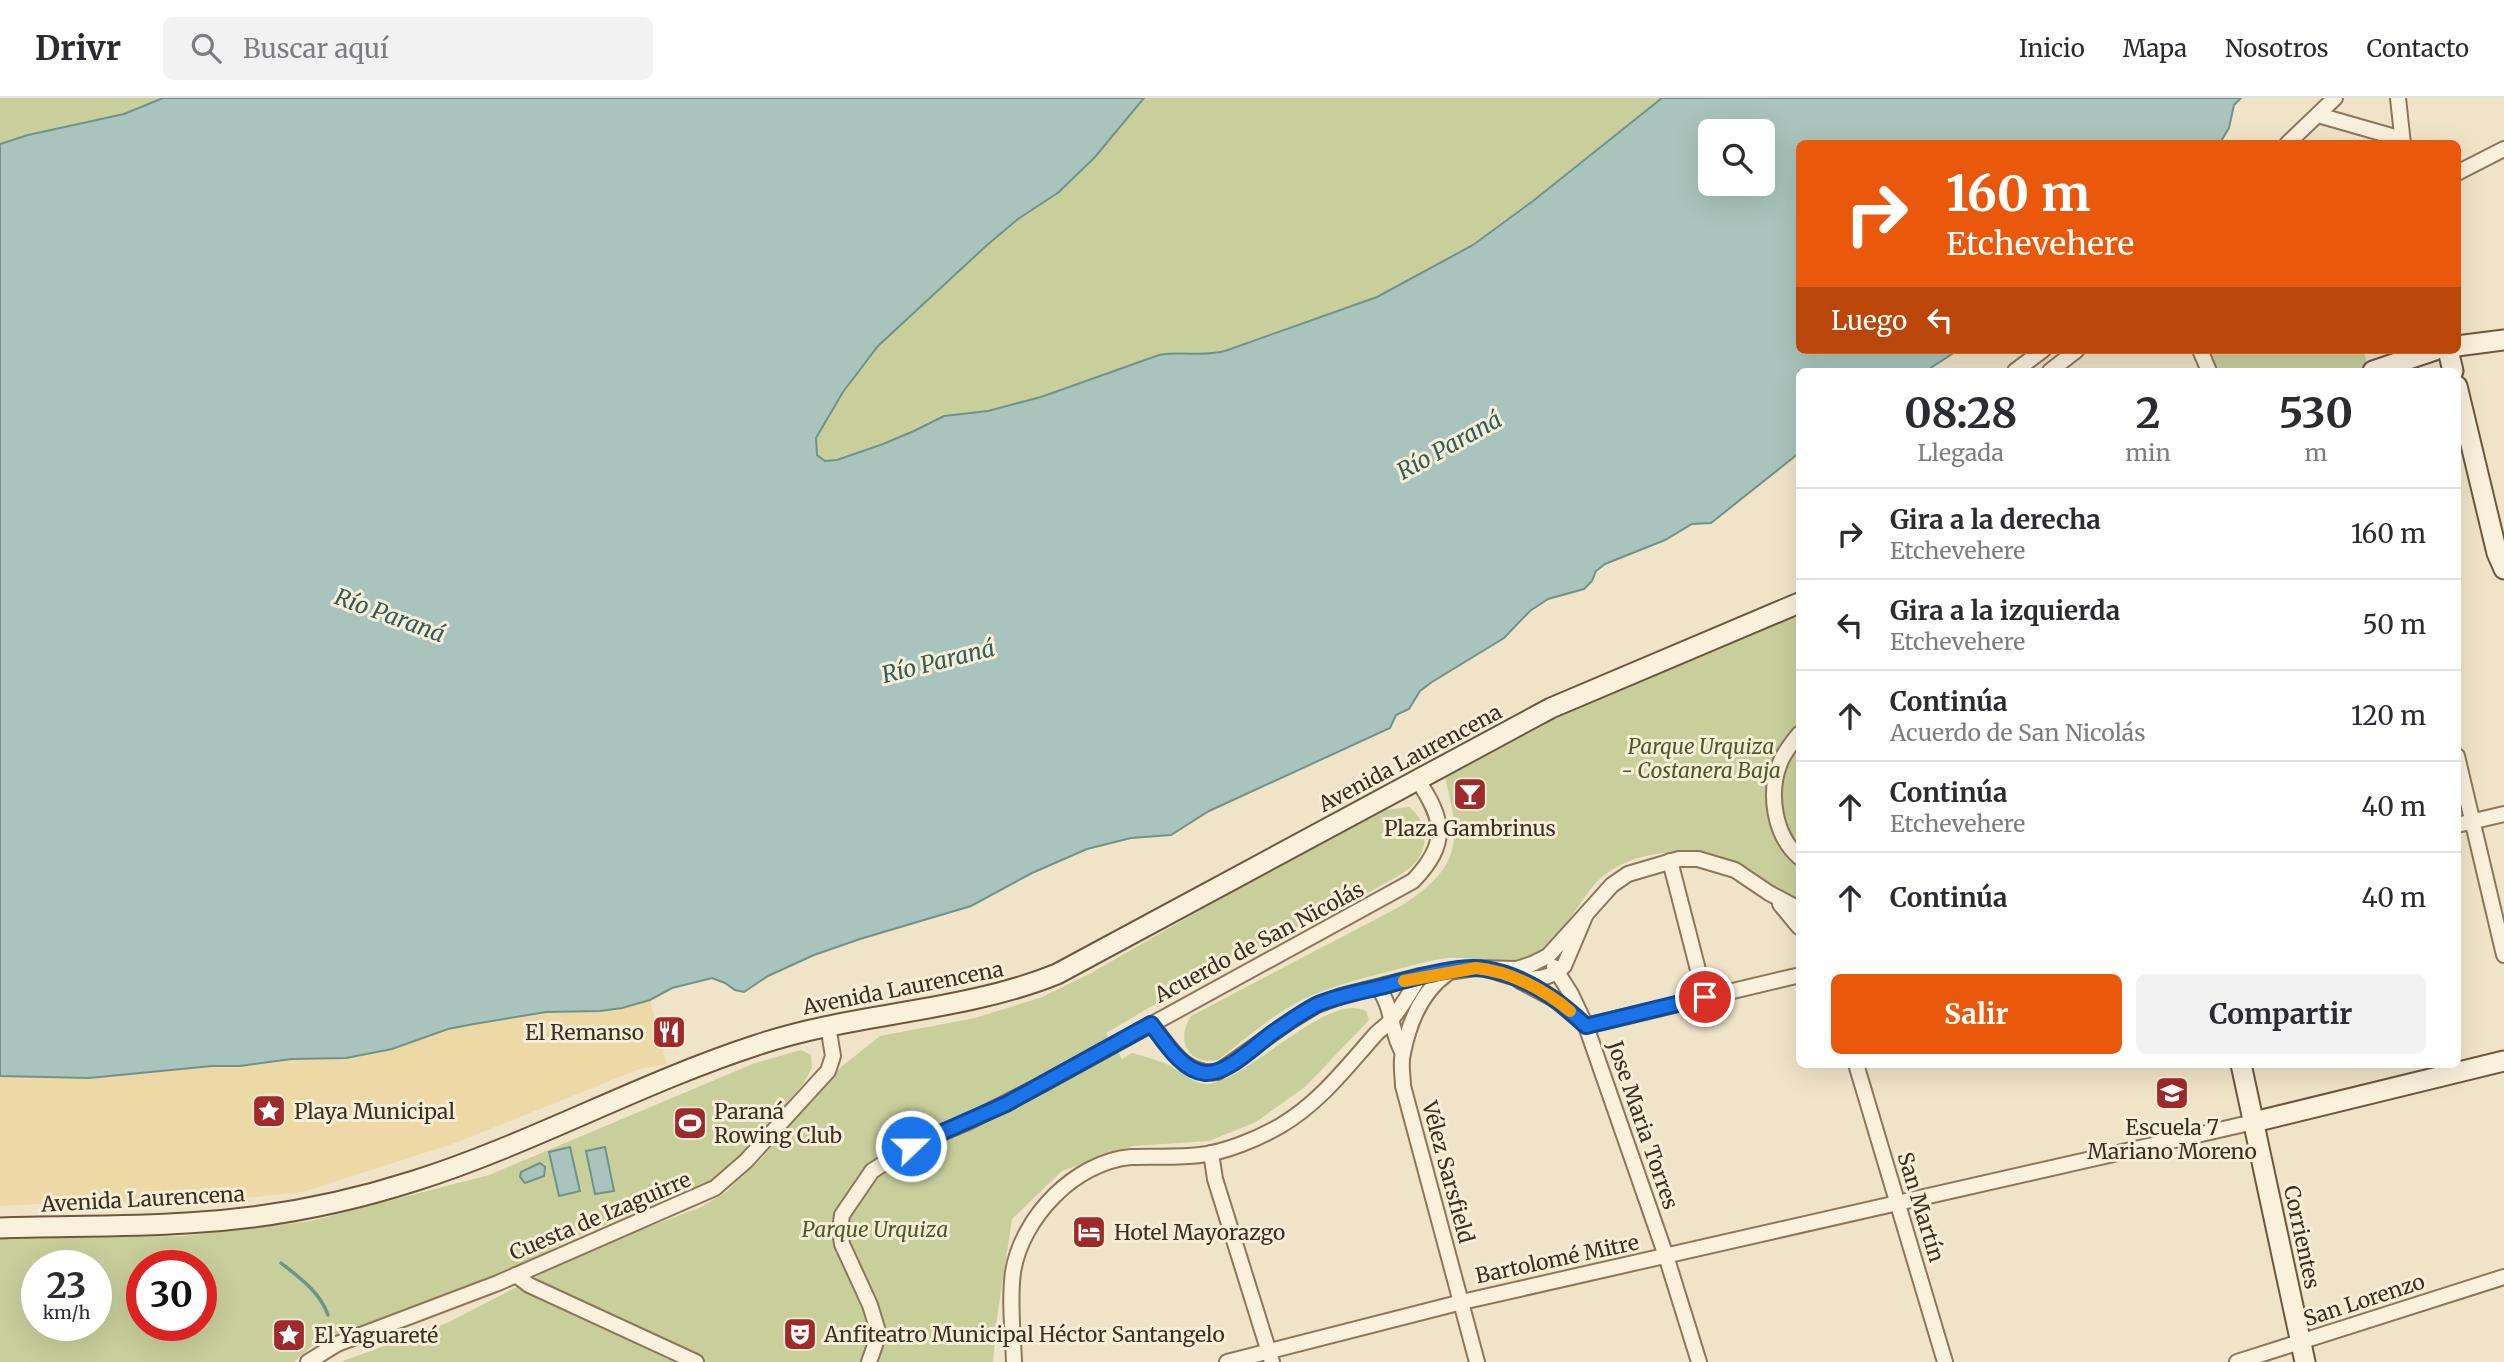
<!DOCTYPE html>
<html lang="es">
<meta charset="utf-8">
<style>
body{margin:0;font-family:Merriweather,serif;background:#f2f2f3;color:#2b2b33;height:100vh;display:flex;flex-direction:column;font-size:26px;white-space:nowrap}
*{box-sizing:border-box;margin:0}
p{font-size:23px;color:#7c7c81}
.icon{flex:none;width:38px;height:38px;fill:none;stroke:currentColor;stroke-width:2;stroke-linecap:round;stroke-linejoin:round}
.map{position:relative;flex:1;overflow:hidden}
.side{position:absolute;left:1796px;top:270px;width:665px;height:700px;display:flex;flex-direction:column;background:#fff;border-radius:10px;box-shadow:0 7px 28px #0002}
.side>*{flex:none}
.guide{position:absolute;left:1796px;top:42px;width:665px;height:214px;border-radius:10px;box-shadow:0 7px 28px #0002;background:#ea580c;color:#fff;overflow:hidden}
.buttons{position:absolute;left:1698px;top:21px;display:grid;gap:14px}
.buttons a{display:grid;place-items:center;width:77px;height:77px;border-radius:10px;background:#fff;box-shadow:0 7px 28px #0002;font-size:35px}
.speed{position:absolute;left:21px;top:1152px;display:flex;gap:14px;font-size:35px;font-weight:700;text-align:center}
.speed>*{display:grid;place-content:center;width:91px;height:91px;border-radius:50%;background:#fff;box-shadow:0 7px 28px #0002;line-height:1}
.speed small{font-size:18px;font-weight:400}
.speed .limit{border:10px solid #d22;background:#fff;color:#111}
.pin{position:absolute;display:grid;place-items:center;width:60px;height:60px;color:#fff;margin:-30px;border:4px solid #fff;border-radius:50%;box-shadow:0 2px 7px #0007}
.me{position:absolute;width:77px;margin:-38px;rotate:68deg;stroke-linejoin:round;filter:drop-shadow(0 0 5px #0008)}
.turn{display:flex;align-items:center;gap:24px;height:147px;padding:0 35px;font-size:32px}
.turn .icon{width:91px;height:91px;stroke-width:2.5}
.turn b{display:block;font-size:49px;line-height:60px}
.then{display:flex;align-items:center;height:66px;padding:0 35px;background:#0003;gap:14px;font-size:26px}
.eta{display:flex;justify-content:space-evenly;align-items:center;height:119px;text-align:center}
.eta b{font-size:42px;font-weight:700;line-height:49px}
.action{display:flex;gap:14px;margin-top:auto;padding:14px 35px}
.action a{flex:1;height:80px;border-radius:10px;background:#ea580c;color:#fff;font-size:28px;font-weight:700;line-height:80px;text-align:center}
.action a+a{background:#f2f2f3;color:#2b2b33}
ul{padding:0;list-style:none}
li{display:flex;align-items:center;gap:21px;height:91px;padding:0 35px;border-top:2px solid #e1e1e2}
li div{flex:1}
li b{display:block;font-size:26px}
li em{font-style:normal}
header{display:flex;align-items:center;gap:42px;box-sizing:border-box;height:98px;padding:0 35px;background:#fff;border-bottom:2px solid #e1e1e2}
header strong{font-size:33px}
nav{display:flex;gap:38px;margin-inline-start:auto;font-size:24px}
.search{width:490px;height:63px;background:#f2f2f3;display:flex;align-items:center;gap:18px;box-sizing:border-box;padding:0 24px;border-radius:10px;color:#7c7c81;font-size:26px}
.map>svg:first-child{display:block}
.green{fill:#c9cf9b;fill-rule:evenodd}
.sand{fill:#ecd9a5}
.water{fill:#a9c4bc;stroke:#6f938a;stroke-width:2;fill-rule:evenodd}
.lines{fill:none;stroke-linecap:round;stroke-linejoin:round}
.stream{stroke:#6f938a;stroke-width:3.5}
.street-casing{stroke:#8d765c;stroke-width:18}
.secondary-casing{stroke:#6f573f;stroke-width:23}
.street{stroke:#faf1dc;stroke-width:14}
.secondary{stroke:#faf1dc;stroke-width:19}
.route-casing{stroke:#114b97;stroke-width:18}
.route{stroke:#1a73e8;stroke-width:12}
.slow{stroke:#f59e0b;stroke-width:12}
.labels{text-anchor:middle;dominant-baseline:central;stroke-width:6;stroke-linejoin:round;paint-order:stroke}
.park-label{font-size:21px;font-style:italic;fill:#4d5a26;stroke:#f7eed8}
.street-label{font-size:21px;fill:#3d2e20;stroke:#f7eed8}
.poi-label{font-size:21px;fill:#3d2e20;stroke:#f7eed8;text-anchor:start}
.water-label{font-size:23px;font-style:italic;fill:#2f5d5a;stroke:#f7eed8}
</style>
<header>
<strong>Drivr</strong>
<div class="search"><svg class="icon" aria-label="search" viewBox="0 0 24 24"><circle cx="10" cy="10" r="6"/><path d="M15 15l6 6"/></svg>Buscar aquí</div>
<nav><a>Inicio</a><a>Mapa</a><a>Nosotros</a><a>Contacto</a></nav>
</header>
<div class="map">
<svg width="2504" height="1264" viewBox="0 0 2504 1264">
<rect width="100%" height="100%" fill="#f0e4c8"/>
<!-- green -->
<g class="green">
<path d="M 0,0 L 163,0 L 124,16 L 28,37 L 0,46 Z"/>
<path d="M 1144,0 L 1662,0 L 1533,103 L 1474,147 L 1377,199 L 1225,253 C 1202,259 1182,253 1159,257 L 1041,299 L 988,313 L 944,318 L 914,333 L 837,362 L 825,363 L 817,357 L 816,340 L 843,294 L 878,248 L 986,148 L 1018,121 L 1059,94 L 1095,59 Z"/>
<path d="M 2209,252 L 2364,252 L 2367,268 L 2353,273 L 2218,273 Z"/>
<path d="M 1799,517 L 1799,819 C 1783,798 1764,777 1740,766 C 1697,747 1628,749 1595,786 C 1572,812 1558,851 1523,862 C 1504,867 1469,858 1448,860 C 1429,862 1410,868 1391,873 C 1357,882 1321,890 1291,908 C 1265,923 1241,944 1218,962 C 1188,968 1175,942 1191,918 L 1401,808 C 1460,770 1462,745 1445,680 L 1582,607 Z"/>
<path d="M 1409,709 C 1427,722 1430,748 1415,765 C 1405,776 1388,783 1375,791 C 1330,816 1282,836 1236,861 C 1192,884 1149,910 1106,935 L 1122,961 L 1132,955 C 1143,958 1154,961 1164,965 C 1177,970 1194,987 1207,986 C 1247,984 1328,892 1366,913 L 1369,922 L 1305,989 L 1256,1024 L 1209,1043 L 1133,1048 L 1062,1073 L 1012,1121 L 997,1220 L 993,1264 L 340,1264 L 447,1225 L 588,1152 L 701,1109 L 726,1094 L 761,1061 L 841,969 L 880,938 L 975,920 L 1042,899 L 1089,876 L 1232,794 L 1385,712 Z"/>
<path d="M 801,952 L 811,957 L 812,970 L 803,986 L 746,1051 L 711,1082 L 669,1102 L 575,1139 L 525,1165 L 311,1249 L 294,1264 L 0,1264 L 0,1141 L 183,1138 L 311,1123 L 489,1077 L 755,965 ZM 37,1167 L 96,1167 L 96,1227 L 37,1227 ZM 142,1167 L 201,1167 L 201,1227 L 142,1227 Z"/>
</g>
<!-- sand -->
<path class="sand" d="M 650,902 L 667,967 L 642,970 L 455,1045 L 303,1094 L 207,1104 L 55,1105 L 0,1108 L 0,978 L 89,980 L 191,970 L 274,965 L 413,944 L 448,931 L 511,919 L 546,914 L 600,913 L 622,910 Z"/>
<!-- water -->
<g class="water">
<path d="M 163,0 L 1144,0 L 1095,59 L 1059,94 L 1018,121 L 986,148 L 878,248 L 843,294 L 816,340 L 817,357 L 825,363 L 837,362 L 883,346 L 914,333 L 944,318 L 988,313 L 1041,299 L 1159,257 C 1182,253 1202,259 1225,253 L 1377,199 L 1473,147 L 1533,103 L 1662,0 L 2241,0 L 2234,7 L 2229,30 L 2220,45 L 1799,46 L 1799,252 L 1958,252 L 1926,273 L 1799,273 L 1799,355 L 1711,425 L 1692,426 L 1665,442 L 1605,466 L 1596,473 L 1592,483 L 1584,491 L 1548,501 L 1530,513 L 1504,540 L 1432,584 L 1420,593 L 1409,611 L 1396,617 L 1390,630 L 1209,713 L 1171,737 L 1131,740 L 1087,751 L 1032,775 L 971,808 L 860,841 L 814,857 L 768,878 L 744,894 L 735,892 L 725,885 L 712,880 L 672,890 L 650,902 L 622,910 L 600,913 L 546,914 L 474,926 L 448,931 L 392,951 L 346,960 L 292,961 L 240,968 L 212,968 L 89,980 L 0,978 L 0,46 L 28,37 L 124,16 ZM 1710,33 L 1762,33 L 1762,86 L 1710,86 Z"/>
<path d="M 570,1049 L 580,1093 L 559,1098 L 549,1054 Z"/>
<path d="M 605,1049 L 614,1093 L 595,1096 L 586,1053 Z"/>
<path d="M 540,1065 L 545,1069 L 544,1078 L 525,1085 L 520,1079 L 521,1074 Z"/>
</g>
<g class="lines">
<!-- stream -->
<path class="stream" d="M 281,1165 C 300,1180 320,1194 328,1217"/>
<!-- street casing -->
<g class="street-casing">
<g id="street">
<path d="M 2398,0 L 2403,46"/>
<path d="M 2318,17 L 2402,41"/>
<path d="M 2287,46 L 2335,0"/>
<path d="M 2457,75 L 2504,51"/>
<path d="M 2200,252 L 2209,273"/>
<path d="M 2015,273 L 2043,252"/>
<path d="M 2050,273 L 2077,252"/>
<path d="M 1799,636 C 1792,645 1784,654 1780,665 C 1768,695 1774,737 1799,759"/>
<path d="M 2457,658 L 2504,857"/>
<path d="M 2457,727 L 2504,716"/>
<path d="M 1670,763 L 1705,899"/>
<path d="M 1780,806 L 1799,829"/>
<path d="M 1586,816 L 1612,787 L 1628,776 L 1679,761 L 1698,761 L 1735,772 L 1769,795 L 1799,811"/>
<path d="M 1554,869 L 1571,896 L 1586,928 L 1666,1158 L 1699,1264"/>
<path d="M 1448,875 C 1422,893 1409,925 1403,955 C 1400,965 1403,978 1403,988 L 1477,1264"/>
<path d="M 1520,883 L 1556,902 L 1586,928 L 1796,878"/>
<path d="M 1378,890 C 1393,908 1390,934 1403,955"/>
<path d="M 1151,926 C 1170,949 1184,978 1218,974 L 1292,922 L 1317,907 L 1341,898 L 1420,878 L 1476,870 L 1517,871 L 1532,866 L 1548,858 L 1586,816 L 1564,868 C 1542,889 1512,880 1488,871"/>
<path d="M 1856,966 L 1945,1264"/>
<path d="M 1211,1055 L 1215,1081 L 1272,1264"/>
<path d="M 516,1177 L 529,1187 L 696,1264"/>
<path d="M 308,1264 L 337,1246 L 498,1185 L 715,1090 L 746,1063 L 828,973 L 833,958 L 828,928"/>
<path d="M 869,1264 L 875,1247 L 877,1230 L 870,1207 L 842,1146 L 840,1132 L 842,1117 L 872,1073 L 911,1048 L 968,1024 L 1041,987 L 1413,783 C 1449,745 1445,723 1417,681"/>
<path d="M 1014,1264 C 1013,1234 1009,1204 1013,1174 C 1022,1119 1075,1064 1131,1059 C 1154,1058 1177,1060 1200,1057 C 1226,1054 1257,1041 1280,1028 C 1319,1005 1346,970 1375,937 C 1380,931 1387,928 1391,922 C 1402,909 1411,892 1420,878"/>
<path d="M 1227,1264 L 1462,1204 L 2254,1024"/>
<path d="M 2237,1264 L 2504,1179"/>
</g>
</g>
<!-- secondary casing -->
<g class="secondary-casing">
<g id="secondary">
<path d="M 2457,248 L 2504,242"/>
<path d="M 2448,252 L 2453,273"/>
<path d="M 2373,273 L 2435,252"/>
<path d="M 2457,288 L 2497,455 L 2504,471"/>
<path d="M 2241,966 L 2305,1264"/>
<path d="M 2254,1024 L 2504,963"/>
<path d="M 0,1130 C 62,1128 125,1129 187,1125 C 263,1121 342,1106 414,1083 C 531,1046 640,985 757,947 C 855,914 960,915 1057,876 L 1551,610 L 1799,505"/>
</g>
</g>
<!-- street -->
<use href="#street" class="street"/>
<!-- secondary -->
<use href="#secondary" class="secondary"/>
</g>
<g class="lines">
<!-- route casing -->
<g class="route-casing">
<path id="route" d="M 911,1048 L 1006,1006 L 1151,926 C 1164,943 1182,973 1205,975 C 1228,977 1258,944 1277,932 C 1290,923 1304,913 1318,906 C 1338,898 1359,894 1380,889 C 1407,882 1458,866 1485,871 C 1523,877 1559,902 1586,928 L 1705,899"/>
</g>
<!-- route -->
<use href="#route" class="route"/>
<!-- slow -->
<path class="slow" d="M 1404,883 L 1476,870 C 1509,873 1545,892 1570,913"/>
</g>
<!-- icons -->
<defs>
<g id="bar-square" transform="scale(1.75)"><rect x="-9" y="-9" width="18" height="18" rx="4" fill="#9e2a2b" stroke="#f7eed8"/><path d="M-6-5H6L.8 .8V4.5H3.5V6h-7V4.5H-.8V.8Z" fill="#fff"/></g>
<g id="restaurant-square" transform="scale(1.75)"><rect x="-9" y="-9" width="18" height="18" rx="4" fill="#9e2a2b" stroke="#f7eed8"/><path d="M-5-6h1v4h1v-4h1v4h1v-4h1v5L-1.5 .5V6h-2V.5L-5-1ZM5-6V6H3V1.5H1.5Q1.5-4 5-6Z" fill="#fff"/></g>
<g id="school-square" transform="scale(1.75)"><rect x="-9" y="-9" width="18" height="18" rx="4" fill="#9e2a2b" stroke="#f7eed8"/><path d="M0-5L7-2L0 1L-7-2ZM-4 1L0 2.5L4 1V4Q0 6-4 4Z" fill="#fff"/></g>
<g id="sight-square" transform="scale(1.75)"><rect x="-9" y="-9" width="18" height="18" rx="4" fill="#9e2a2b" stroke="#f7eed8"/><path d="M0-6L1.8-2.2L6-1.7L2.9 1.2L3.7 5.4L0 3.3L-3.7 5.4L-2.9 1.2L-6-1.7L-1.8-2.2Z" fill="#fff"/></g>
<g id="stadium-square" transform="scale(1.75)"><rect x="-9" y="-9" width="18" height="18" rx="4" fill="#9e2a2b" stroke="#f7eed8"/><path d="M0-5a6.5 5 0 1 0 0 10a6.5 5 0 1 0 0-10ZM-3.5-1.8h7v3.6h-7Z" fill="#fff"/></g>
<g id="hotel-square" transform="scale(1.75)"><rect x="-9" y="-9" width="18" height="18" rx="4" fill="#9e2a2b" stroke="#f7eed8"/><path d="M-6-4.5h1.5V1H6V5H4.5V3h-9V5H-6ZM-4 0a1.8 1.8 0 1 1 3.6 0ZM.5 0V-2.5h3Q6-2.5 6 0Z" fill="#fff"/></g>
<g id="theatre-square" transform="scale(1.75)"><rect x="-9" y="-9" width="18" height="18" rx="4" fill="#9e2a2b" stroke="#f7eed8"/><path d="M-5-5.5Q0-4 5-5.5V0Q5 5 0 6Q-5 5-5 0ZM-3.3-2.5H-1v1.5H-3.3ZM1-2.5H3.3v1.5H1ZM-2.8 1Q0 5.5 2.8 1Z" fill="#fff"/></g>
</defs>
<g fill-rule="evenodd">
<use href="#bar-square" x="1470" y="696"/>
<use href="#restaurant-square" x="669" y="934"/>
<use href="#school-square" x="2172" y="995"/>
<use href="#sight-square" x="269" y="1013"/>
<use href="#stadium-square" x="690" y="1025"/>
<use href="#hotel-square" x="1089" y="1134"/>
<use href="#theatre-square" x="800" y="1236"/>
<use href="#sight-square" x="289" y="1237"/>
</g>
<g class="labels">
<!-- park labels -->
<g class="park-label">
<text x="1701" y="648">Parque Urquiza<tspan x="1701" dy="24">- Costanera Baja</tspan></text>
<text x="875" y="1131">Parque Urquiza</text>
</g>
<!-- street labels -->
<g class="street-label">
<text transform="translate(1410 660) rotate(-28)">Avenida Laurencena</text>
<text transform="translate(1259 844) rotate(-28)">Acuerdo de San Nicolás</text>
<text transform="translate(903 890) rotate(-11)">Avenida Laurencena</text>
<text transform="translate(1643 1027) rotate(71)">Jose Maria Torres</text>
<text transform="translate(1448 1074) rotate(75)">Vélez Sarsfield</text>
<text transform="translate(143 1101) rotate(-3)">Avenida Laurencena</text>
<text transform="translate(1921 1109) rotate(73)">San Martín</text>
<text transform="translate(600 1118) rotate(-23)">Cuesta de Izaguirre</text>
<text transform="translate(2302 1139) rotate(78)">Corrientes</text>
<text transform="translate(1557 1161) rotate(-12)">Bartolomé Mitre</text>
<text transform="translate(2364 1202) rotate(-18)">San Lorenzo</text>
</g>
<!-- poi labels -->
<g class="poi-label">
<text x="1470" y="730" text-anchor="middle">Plaza Gambrinus</text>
<text x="644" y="934" text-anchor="end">El Remanso</text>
<text x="294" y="1013">Playa Municipal</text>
<text x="714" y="1013">Paraná<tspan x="714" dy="24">Rowing Club</tspan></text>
<text x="2172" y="1029" text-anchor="middle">Escuela 7<tspan x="2172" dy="24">Mariano Moreno</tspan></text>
<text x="1114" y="1134">Hotel Mayorazgo</text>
<text x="824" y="1236">Anfiteatro Municipal Héctor Santangelo</text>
<text x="314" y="1237">El Yaguareté</text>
</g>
<!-- water labels -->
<g class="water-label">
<text transform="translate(1449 347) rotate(-29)">Río Paraná</text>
<text transform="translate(390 517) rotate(20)">Río Paraná</text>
<text transform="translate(938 563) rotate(-14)">Río Paraná</text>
</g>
</g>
</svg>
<div class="buttons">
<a><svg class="icon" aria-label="search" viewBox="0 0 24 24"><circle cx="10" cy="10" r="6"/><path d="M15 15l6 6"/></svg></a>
</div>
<div class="speed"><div>23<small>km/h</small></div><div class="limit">30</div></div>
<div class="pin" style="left:1705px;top:899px;background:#d93025"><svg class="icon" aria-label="arrive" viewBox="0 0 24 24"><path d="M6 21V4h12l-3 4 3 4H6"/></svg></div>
<svg class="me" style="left:911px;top:1048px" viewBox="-20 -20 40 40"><circle r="17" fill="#1a73e8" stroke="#fff" stroke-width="3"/><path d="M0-11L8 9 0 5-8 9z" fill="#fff"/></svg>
<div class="guide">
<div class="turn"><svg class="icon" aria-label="right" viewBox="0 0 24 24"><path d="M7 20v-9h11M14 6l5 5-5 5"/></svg><div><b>160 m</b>Etchevehere</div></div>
<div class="then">Luego<svg class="icon" aria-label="left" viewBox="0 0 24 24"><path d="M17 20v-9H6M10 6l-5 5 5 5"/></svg></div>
</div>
<section class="side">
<div class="eta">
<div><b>08:28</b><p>Llegada</p></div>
<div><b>2</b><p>min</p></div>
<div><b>530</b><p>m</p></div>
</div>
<ul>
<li><svg class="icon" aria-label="right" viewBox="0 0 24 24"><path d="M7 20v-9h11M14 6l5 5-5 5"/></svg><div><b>Gira a la derecha</b><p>Etchevehere</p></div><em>160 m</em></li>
<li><svg class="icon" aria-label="left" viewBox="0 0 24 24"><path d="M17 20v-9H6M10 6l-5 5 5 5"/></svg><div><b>Gira a la izquierda</b><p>Etchevehere</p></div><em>50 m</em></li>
<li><svg class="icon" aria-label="ahead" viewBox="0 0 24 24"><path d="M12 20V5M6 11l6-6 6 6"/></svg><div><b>Continúa</b><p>Acuerdo de San Nicolás</p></div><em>120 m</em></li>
<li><svg class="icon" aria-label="ahead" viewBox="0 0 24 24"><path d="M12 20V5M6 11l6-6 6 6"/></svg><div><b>Continúa</b><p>Etchevehere</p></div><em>40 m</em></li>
<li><svg class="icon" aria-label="ahead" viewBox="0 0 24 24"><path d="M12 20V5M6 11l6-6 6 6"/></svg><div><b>Continúa</b></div><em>40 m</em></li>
</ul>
<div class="action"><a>Salir</a><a>Compartir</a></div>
</section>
</div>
